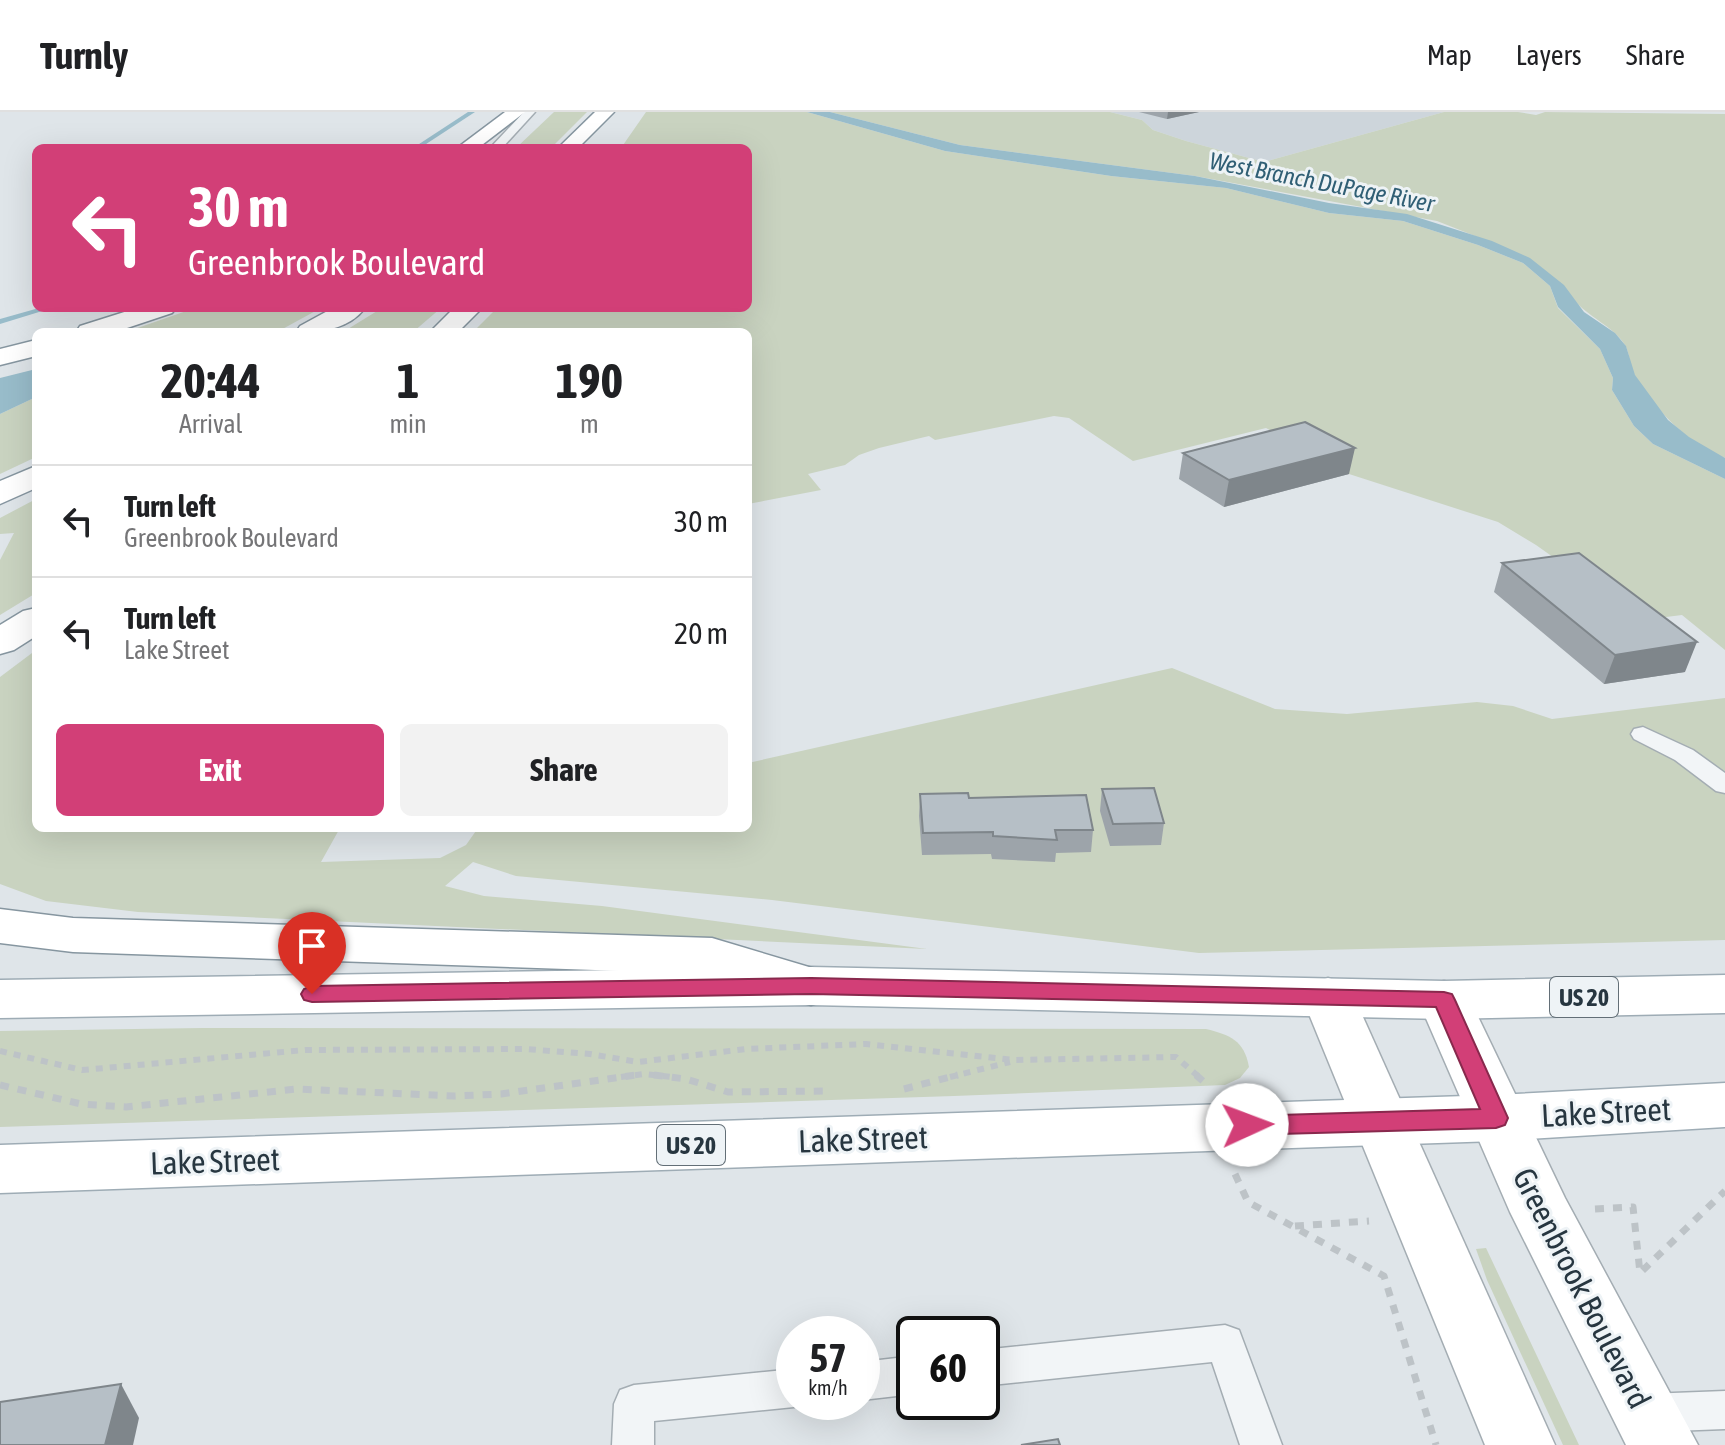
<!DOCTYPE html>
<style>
body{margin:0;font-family:"Asap Condensed",sans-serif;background:#f2f2f2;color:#202124;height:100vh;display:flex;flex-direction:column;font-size:30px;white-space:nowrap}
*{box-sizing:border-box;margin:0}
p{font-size:26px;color:#757577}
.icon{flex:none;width:44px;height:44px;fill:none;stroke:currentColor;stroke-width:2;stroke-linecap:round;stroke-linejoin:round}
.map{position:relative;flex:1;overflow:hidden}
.side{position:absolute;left:32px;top:216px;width:720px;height:504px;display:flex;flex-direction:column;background:#fff;border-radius:12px;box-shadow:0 8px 32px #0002}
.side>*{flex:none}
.top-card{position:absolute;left:32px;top:32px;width:720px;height:168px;border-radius:12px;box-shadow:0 8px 32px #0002;background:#d23f77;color:#fff;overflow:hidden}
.speed{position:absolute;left:776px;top:1204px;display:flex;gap:16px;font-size:40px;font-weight:700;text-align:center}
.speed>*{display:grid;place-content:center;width:104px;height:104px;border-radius:50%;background:#fff;box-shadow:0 8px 32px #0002;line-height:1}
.speed small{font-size:20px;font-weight:400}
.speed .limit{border:4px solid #111;border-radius:12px;background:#fff;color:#111}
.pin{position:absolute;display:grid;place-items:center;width:68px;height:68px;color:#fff;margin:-82px -34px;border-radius:50% 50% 50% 0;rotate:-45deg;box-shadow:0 0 8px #0007}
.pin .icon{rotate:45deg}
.me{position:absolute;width:88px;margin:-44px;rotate:88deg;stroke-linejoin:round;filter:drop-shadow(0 0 6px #0008)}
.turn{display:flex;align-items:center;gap:28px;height:168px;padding:0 24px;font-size:36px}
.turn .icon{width:104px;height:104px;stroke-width:2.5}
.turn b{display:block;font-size:56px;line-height:68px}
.eta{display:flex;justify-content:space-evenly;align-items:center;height:136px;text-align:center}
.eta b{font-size:48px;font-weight:700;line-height:56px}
.primary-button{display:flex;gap:16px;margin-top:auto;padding:16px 24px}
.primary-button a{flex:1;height:92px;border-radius:12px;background:#d23f77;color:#fff;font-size:32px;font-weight:700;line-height:92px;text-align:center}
.primary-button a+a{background:#f2f2f2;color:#202124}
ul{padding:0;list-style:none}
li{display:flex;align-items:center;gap:24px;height:112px;padding:0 24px;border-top:2px solid #e0e0e0}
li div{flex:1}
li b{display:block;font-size:30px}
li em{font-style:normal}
header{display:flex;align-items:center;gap:48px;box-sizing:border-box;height:112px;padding:0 40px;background:#fff;border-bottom:2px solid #e0e0e0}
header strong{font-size:38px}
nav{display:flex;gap:44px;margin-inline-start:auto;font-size:28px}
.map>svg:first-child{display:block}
.built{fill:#cdd5db}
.green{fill:#c9d3c0}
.water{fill:#98bcca}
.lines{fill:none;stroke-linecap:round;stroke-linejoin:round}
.stream{fill:#98bcca;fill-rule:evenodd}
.lane-casing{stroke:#a4adb3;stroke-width:3}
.secondary-casing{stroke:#a4adb3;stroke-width:3}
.primary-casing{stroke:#9eacb5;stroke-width:3}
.highway-casing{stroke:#8696a0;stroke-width:3}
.path-far1{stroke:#bdc3c7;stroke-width:6;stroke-dasharray:7 7;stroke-linecap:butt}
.path{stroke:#bdc3c7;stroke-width:7;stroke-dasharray:9 9;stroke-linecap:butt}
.lane{fill:#f2f5f7;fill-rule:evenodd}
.secondary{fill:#fff;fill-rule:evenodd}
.primary{fill:#fff;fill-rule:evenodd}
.highway{fill:#fff;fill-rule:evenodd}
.wall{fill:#9da4aa}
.shaded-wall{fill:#7f868b}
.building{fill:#b6bfc6;stroke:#7f868b;stroke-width:2}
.route{fill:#d23f77;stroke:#88294d;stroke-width:2}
.labels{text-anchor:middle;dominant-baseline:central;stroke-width:6;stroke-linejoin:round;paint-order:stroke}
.far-water-label{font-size:24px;font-style:italic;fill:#305f75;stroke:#eef3f6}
.shield{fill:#eef3f6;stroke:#636f77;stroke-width:2}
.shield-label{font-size:24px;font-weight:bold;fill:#273640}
.near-street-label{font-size:32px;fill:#273640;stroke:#eef3f6}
</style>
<header>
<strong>Turnly</strong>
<nav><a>Map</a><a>Layers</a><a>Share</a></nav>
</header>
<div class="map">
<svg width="1725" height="1333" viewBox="0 0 1725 1333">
<rect width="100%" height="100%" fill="#dfe5e9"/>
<!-- built -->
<path class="built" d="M 1110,0 L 1444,0 L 1264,50 L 1186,29 L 1153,18 L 1142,8 Z"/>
<!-- green -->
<g class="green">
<path d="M 554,0 L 587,0 L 551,36 L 516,36 Z"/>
<path d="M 646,0 L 807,0 L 945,39 L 1111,64 L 1226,76 L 1329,101 L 1403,109 L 1478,133 L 1523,151 L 1550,174 L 1558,196 L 1600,237 L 1613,266 L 1612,278 L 1634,314 L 1653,332 L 1725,367 L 1725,538 L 1682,503 L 1642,508 L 1536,433 L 1498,410 L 1349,362 L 1266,316 L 1133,349 L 1069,306 L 1054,304 L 935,328 L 929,324 L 879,336 L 859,343 L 845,353 L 808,362 L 821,378 L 748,392 L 748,220 L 473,220 L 497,196 L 748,196 L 748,36 L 621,36 Z"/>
<path d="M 830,0 L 1110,0 L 1142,8 L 1153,18 L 1186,29 L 1264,50 L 1444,0 L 1518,0 L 1536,3 L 1545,0 L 1725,2 L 1725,346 C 1690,335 1652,294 1634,262 C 1629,253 1630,241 1625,233 C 1613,214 1588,205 1573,187 L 1503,135 L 1437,109 L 1195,64 L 960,33 Z"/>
<path d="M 195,196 L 321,196 L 277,220 L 177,220 L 183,216 L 126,220 Z"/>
<path d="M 382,196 L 441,196 L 413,220 L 343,220 Z"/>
<path d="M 36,285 L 36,345 L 0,362 L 0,302 Z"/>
<path d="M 36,387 L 36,481 L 0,503 L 0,448 L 14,421 L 0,422 L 0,406 Z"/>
<path d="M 36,538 L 36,716 L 340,716 L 321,750 L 440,746 L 466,733 L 478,716 L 748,716 L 748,651 L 1172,556 L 1275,597 L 1347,602 L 1477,590 L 1513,594 L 1552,607 L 1725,586 L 1725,828 L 1199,841 L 772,788 L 516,764 L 473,750 L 445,774 L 484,784 L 602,794 L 927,837 L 138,800 L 46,789 L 0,772 L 0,565 Z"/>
<path d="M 202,916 L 1206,917 C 1230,923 1244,928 1249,955 L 1240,966 L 1225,973 L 954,984 L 0,1015 L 0,919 Z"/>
<path d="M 1486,1136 L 1579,1333 L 1563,1333 L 1487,1168 L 1476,1137 Z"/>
</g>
<!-- water -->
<g class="water">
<path d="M 807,0 L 830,0 L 960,33 L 1195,64 L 1329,91 L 1407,102 L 1492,129 L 1530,146 L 1564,173 L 1584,200 L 1615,221 L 1626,234 L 1635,263 L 1668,308 L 1689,325 L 1725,346 L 1725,367 L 1653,332 L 1634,314 L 1612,278 L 1613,266 L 1600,237 L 1558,195 L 1550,174 L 1523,151 L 1478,133 L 1403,109 L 1329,101 L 1226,76 L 1111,64 L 945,39 Z"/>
<path d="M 36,257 L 36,285 L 0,302 L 0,266 Z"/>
</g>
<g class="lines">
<!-- stream -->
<g class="stream">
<path d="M 468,0 L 475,0 L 420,36 L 413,36 Z"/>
<path d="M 39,196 L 52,196 L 0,212 L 0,207 Z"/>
</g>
<!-- lane casing -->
<g class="lane-casing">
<g id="lane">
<path d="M 524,0 L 535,0 L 502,36 L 490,36 Z"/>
<path d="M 1643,615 L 1693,638 L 1725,661 L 1725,681 L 1716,679 L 1675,648 L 1634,627 L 1631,622 L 1634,617 Z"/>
<path d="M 1225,1213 L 1239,1218 L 1282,1333 L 1240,1333 L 1212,1250 L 982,1274 L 982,1238 Z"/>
<path d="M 914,1244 L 914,1282 L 862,1288 L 862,1250 Z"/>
<path d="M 794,1257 L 794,1290 L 807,1290 L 794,1295 L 654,1309 L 654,1333 L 612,1333 L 614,1292 L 620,1278 L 634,1273 Z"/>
<path d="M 1725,1279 L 1725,1317 L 1647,1320 L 1633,1315 L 1626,1301 L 1633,1287 L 1647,1282 Z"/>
</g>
</g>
<!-- secondary casing -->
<g class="secondary-casing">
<g id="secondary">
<path d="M 1328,866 L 1347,872 L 1354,885 L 1555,1333 L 1485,1333 L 1302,885 L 1309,872 Z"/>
<path d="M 1444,869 L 1463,874 L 1470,888 L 1565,1086 L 1698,1333 L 1626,1333 L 1510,1100 L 1418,888 L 1425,874 Z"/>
</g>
</g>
<!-- primary casing -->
<g class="primary-casing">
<g id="primary">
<path d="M 811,855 L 1444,869 L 1725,863 L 1725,901 L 1444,907 L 811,893 L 0,906 L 0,868 Z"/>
<path d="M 1725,971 L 1725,1015 L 1496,1029 L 0,1081 L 0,1033 L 1496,983 Z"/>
</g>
</g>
<!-- highway casing -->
<g class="highway-casing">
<g id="highway">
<path d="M 505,0 L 525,0 L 478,36 L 457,36 Z"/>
<path d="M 595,0 L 614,0 L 578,36 L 558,36 Z"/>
<path d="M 137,196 L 176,196 L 172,201 L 115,220 L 76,220 L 80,214 Z"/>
<path d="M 333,196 L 365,196 C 348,218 321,220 296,220 L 300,214 Z"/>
<path d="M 454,196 L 482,196 L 458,220 L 430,220 Z"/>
<path d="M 36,228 L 36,244 L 0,253 L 0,237 Z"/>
<path d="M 36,354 L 36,376 L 0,392 L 0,369 Z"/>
<path d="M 36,496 L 36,524 L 14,538 L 0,542 L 0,513 L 23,499 Z"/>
<path d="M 0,797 L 73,806 L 712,826 L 829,861 L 837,874 L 829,887 L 811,893 L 711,862 L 73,840 L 0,831 Z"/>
</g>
</g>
<!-- path-far1 -->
<g class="path-far1">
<path d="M 0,939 L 82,958 L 305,938 L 525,937 L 590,942 L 638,950 L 746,937 L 866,932 L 1015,948 L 1176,945 L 1199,965"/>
<path d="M 621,965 L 644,962 L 671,965"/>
<path d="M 950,965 L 1010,950"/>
</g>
<!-- path -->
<g class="path">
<path d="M 654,963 L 686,967 L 728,980 L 831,979"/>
<path d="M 1196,963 L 1204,970"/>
<path d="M 0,973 L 81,992 L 126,995 L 297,977 L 454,984 L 501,982 L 636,963"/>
<path d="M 904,977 L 958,963"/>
<path d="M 1235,1062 L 1248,1090 L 1384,1164 L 1436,1333"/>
<path d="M 1595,1097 L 1633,1095 L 1640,1161 L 1725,1079"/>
<path d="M 1295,1114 L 1369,1109"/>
</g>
<!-- lane -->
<use href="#lane" class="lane"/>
<!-- secondary -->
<use href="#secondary" class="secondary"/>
<!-- primary -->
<use href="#primary" class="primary"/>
<!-- highway -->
<use href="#highway" class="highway"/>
</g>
<!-- wall -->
<g class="wall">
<path d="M 1139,0 L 1199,0 L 1167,7 Z"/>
<path d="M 1183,341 L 1349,362 L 1224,395 L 1179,367 Z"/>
<path d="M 1502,451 L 1685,560 L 1604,572 L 1494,480 Z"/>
<path d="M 1102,677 L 1164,711 L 1161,733 L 1110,734 L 1100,699 Z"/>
<path d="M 920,682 L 969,686 L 1093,718 L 1091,740 L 1056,741 L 1055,750 L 992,747 L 991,742 L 922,743 L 919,704 Z"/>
</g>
<!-- shaded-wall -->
<g class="shaded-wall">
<path d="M 1168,0 L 1199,0 L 1167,7 Z"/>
<path d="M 1355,336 L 1349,362 L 1224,395 L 1229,368 Z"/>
<path d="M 1697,530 L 1685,560 L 1604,572 L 1615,543 Z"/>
<path d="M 121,1272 L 139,1306 L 133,1333 L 105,1333 Z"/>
</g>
<!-- building -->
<g class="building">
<path d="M 1305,310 L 1355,336 L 1229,368 L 1183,341 Z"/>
<path d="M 1579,441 L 1697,530 L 1615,543 L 1502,451 Z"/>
<path d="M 1154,676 L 1164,711 L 1113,712 L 1102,677 Z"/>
<path d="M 968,681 L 969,686 L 1086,683 L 1093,718 L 1055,718 L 1057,728 L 993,724 L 993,720 L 923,721 L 920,682 Z"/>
<path d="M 121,1272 L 105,1333 L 0,1333 L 0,1290 Z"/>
<path d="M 1058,1327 L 1060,1333 L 1021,1333 Z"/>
</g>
<!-- route -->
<path class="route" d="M 811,866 L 1444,880 L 1452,882 L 1455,888 L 1508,1006 L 1505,1013 L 1496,1016 L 1247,1023 L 1239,1020 L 1235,1013 L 1239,1007 L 1247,1004 L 1480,997 L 1436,895 L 811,882 L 312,890 L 304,888 L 301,882 L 304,877 L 312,874 Z"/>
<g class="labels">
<!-- far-water labels -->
<g class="far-water-label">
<text transform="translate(1322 70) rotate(11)">West Branch DuPage River</text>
</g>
<!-- shield labels -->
<g class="shield">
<rect x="1550" y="865" width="68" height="40" rx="6"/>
<rect x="657" y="1013" width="68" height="40" rx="6"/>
</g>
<g class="shield-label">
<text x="1584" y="885">US 20</text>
<text x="691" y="1033">US 20</text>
</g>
<!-- near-street labels -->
<g class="near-street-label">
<text transform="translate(1606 1000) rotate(-3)">Lake Street</text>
<text transform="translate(863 1027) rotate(-2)">Lake Street</text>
<text transform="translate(215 1049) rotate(-2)">Lake Street</text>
<text transform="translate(1582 1176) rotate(63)">Greenbrook Boulevard</text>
</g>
</g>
</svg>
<div class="speed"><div>57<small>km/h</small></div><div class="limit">60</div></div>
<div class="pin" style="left:312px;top:882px;background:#d93025"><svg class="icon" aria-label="arrive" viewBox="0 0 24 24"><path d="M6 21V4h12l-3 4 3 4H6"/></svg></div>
<svg class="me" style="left:1247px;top:1013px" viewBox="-20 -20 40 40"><circle r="19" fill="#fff"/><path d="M0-13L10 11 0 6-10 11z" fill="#d23f77"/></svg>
<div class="top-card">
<div class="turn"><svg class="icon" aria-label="left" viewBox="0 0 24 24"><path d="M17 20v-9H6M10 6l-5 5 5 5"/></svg><div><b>30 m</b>Greenbrook Boulevard</div></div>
</div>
<section class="side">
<div class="eta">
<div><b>20:44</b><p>Arrival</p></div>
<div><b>1</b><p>min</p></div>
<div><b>190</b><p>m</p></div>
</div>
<ul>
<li><svg class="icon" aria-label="left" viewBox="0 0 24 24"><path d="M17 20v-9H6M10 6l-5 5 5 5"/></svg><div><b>Turn left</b><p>Greenbrook Boulevard</p></div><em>30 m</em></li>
<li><svg class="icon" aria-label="left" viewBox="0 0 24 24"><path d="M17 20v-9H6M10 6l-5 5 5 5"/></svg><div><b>Turn left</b><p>Lake Street</p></div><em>20 m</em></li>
</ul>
<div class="primary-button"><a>Exit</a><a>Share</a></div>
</section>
</div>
